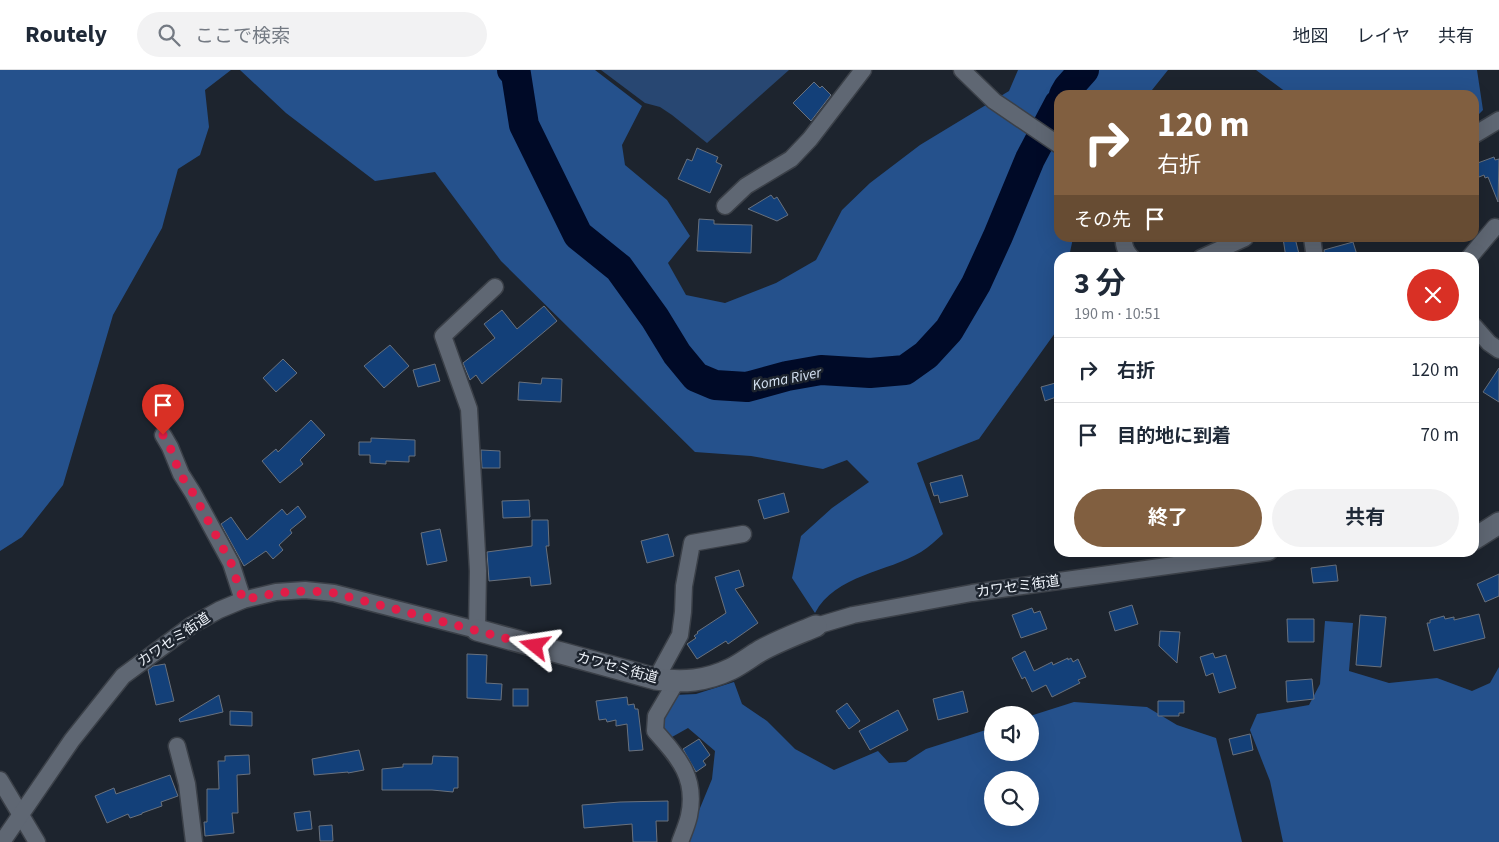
<!DOCTYPE html>
<html lang="ja">
<meta charset="utf-8">
<style>
body{margin:0;font-family:"Source Sans 3","Noto Sans JP",sans-serif;background:#f2f2f3;color:#1f2937;height:100vh;display:flex;flex-direction:column;font-size:19px;white-space:nowrap}
*{box-sizing:border-box;margin:0}
p{font-size:16px;color:#747a83}
.icon{flex:none;width:28px;height:28px;fill:none;stroke:currentColor;stroke-width:2;stroke-linecap:round;stroke-linejoin:round}
.map{position:relative;flex:1;overflow:hidden}
.panel{position:absolute;left:1054px;top:182px;width:425px;height:305px;display:flex;flex-direction:column;background:#fff;border-radius:15px;box-shadow:0 5px 20px #0002}
.panel>*{flex:none}
.hud{position:absolute;left:1054px;top:20px;width:425px;height:152px;border-radius:15px;box-shadow:0 5px 20px #0002;background:#815f40;color:#fff;overflow:hidden}
.buttons{position:absolute;left:984px;top:636px;display:grid;gap:10px}
.buttons a{display:grid;place-items:center;width:55px;height:55px;border-radius:50%;background:#fff;box-shadow:0 5px 20px #0002;font-size:25px}
.pin{position:absolute;display:grid;place-items:center;width:42px;height:42px;color:#fff;margin:-51px -21px;border-radius:50% 50% 50% 0;rotate:-45deg;box-shadow:0 0 5px #0007}
.pin .icon{rotate:45deg}
.me{position:absolute;width:55px;margin:-28px;rotate:285deg;stroke-linejoin:round;filter:drop-shadow(0 0 4px #0008)}
.turn{display:flex;align-items:center;gap:18px;height:105px;padding:0 20px;font-size:22px}
.turn .icon{width:65px;height:65px;stroke-width:2.5}
.turn b{display:block;font-size:35px;line-height:42px}
.then{display:flex;align-items:center;height:48px;padding:0 20px;background:#0003;gap:10px;font-size:19px}
.round{display:grid;place-items:center;flex:none;width:52px;height:52px;border-radius:26px;background:#f2f2f3}
.overview{display:flex;align-items:center;justify-content:space-between;height:85px;padding:0 20px}
h1{font-size:30px;font-weight:700;line-height:38px}
.button{display:flex;gap:10px;margin-top:auto;padding:10px 20px}
.button a{flex:1;height:58px;border-radius:30px;background:#815f40;color:#fff;font-size:20px;font-weight:700;line-height:58px;text-align:center}
.button a+a{background:#f2f2f3;color:#1f2937}
ul{padding:0;list-style:none}
li{display:flex;align-items:center;gap:15px;height:65px;padding:0 20px;border-top:1px solid #e0e1e3}
li div{flex:1}
li b{display:block;font-size:19px}
li em{font-style:normal}
header{display:flex;align-items:center;gap:30px;box-sizing:border-box;height:70px;padding:0 25px;background:#fff;border-bottom:1px solid #e0e1e3}
header strong{font-size:24px}
nav{display:flex;gap:28px;margin-inline-start:auto;font-size:18px}
.search{width:350px;height:45px;background:#f2f2f3;display:flex;align-items:center;gap:12px;box-sizing:border-box;padding:0 18px;border-radius:28px;color:#747a83;font-size:19px}
.map>svg:first-child{display:block}
.green{fill:#284772}
.forest{fill:#25518c;fill-rule:evenodd}
.lines{fill:none;stroke-linecap:round;stroke-linejoin:round}
.river{stroke:#000a27;stroke-width:30}
.building{fill:#134079;stroke:#69717d}
.minor-casing{stroke:#3b4048;stroke-width:19}
.tertiary-casing{stroke:#3b4048;stroke-width:24}
.minor{stroke:#5f6773;stroke-width:16}
.tertiary{stroke:#5f6773;stroke-width:21}
.route{stroke:#e11d48;stroke-width:9;stroke-dasharray:0 16.2}
.labels{text-anchor:middle;dominant-baseline:central;stroke-width:5;stroke-linejoin:round;paint-order:stroke}
.street-label{font-size:14px;fill:#eff4fb;stroke:#1d242e}
.water-label{font-size:15px;font-style:italic;fill:#d3e0f1;stroke:#1d242e}
</style>
<header>
<strong>Routely</strong>
<div class="search"><svg class="icon" aria-label="search" viewBox="0 0 24 24"><circle cx="10" cy="10" r="6"/><path d="M15 15l6 6"/></svg>ここで検索</div>
<nav><a>地図</a><a>レイヤ</a><a>共有</a></nav>
</header>
<div class="map">
<svg width="1499" height="772" viewBox="0 0 1499 772">
<rect width="100%" height="100%" fill="#1d242e"/>
<!-- green -->
<path class="green" d="M 601,0 L 789,0 L 707,73 L 672,45 L 660,37 L 645,33 Z"/>
<!-- forest -->
<g class="forest">
<path d="M 0,0 L 231,0 L 205,20 L 209,57 L 200,85 L 178,99 L 162,158 L 113,245 L 63,415 L 22,467 L 0,481 Z"/>
<path d="M 240,0 L 595,0 L 642,36 L 622,75 L 625,95 L 667,130 L 690,166 L 668,193 L 686,225 L 725,233 L 776,213 L 816,190 L 842,140 L 870,113 L 920,75 L 1009,21 L 1018,0 L 1168,0 L 1148,25 L 1059,25 L 1059,168 L 1073,168 L 1069,187 L 1059,188 L 1059,243 L 1055,263 L 979,369 L 917,393 L 943,464 C 936,470 929,477 921,482 C 888,502 835,505 815,543 L 792,508 L 801,466 L 832,438 L 869,412 L 847,390 L 823,399 L 751,386 L 695,382 L 501,191 L 435,102 L 375,111 L 286,43 Z"/>
<path d="M 1256,0 L 1477,0 L 1483,40 L 1474,49 L 1474,25 L 1290,25 Z"/>
<path d="M 1325,551 L 1353,553 L 1349,601 L 1389,613 L 1437,608 L 1472,621 L 1490,613 L 1499,597 L 1499,772 L 1283,772 L 1270,711 L 1250,660 L 1257,644 L 1309,635 L 1320,614 Z"/>
<path d="M 734,612 L 742,634 L 767,651 L 795,679 L 834,700 L 878,681 L 889,693 L 906,692 L 926,679 L 992,658 L 992,682 L 1030,682 L 1030,646 L 1074,632 L 1147,637 L 1177,655 L 1216,668 L 1242,772 L 686,772 L 712,709 L 715,681 L 688,658 L 672,667 L 659,660 L 662,646 L 675,625 L 696,624 ZM 992,710 L 1030,710 L 1030,748 L 992,748 Z"/>
</g>
<g class="lines">
<!-- river -->
<g class="river">
<path d="M 512,0 L 516,4 L 524,55 L 578,165 L 619,198 L 655,248 L 677,284 L 696,307 L 715,315 L 747,317 L 787,306 L 821,300 L 870,303 L 905,300 L 926,285 L 949,260 L 976,214 L 998,166 L 1030,89 L 1059,34"/>
<path d="M 1064,25 L 1068,18 L 1084,0"/>
</g>
</g>
<!-- building -->
<g class="building">
<path d="M 814,12 L 820,18 L 822,16 L 831,25 L 811,51 L 793,33 Z"/>
<path d="M 697,78 L 718,87 L 716,92 L 722,95 L 710,123 L 678,109 L 687,89 L 692,91 Z"/>
<path d="M 1494,87 L 1495,90 L 1499,89 L 1498,132 L 1488,107 L 1485,108 L 1484,105 L 1479,107 L 1475,94 Z"/>
<path d="M 771,125 L 774,129 L 777,127 L 788,145 L 777,151 L 748,139 Z"/>
<path d="M 699,149 L 714,150 L 714,154 L 752,155 L 751,183 L 697,181 Z"/>
<path d="M 1283,168 L 1295,168 L 1300,188 L 1286,188 Z"/>
<path d="M 1353,172 L 1358,188 L 1325,188 L 1324,180 Z"/>
<path d="M 544,236 L 557,251 L 482,314 L 476,305 L 470,310 L 463,293 L 495,268 L 484,254 L 502,240 L 517,259 Z"/>
<path d="M 390,275 L 409,296 L 384,318 L 364,296 Z"/>
<path d="M 283,289 L 297,303 L 276,322 L 263,308 Z"/>
<path d="M 435,294 L 440,311 L 418,317 L 413,300 Z"/>
<path d="M 1499,298 L 1499,332 L 1483,322 Z"/>
<path d="M 542,308 L 562,309 L 561,332 L 518,330 L 519,312 L 541,314 Z"/>
<path d="M 1059,312 L 1059,326 L 1045,331 L 1041,317 Z"/>
<path d="M 311,350 L 325,365 L 300,390 L 303,394 L 280,413 L 262,391 L 276,379 L 278,382 Z"/>
<path d="M 371,368 L 415,370 L 415,386 L 409,386 L 409,392 L 386,391 L 386,394 L 370,393 L 370,385 L 359,385 L 359,372 L 371,372 Z"/>
<path d="M 481,380 L 500,381 L 500,398 L 482,398 Z"/>
<path d="M 962,405 L 968,426 L 940,433 L 938,425 L 934,426 L 930,413 Z"/>
<path d="M 784,423 L 789,442 L 764,449 L 758,430 Z"/>
<path d="M 529,430 L 530,447 L 503,448 L 502,431 Z"/>
<path d="M 298,436 L 306,447 L 290,460 L 292,463 L 279,475 L 283,480 L 273,489 L 266,481 L 244,496 L 221,454 L 231,447 L 247,470 L 282,439 L 287,445 Z"/>
<path d="M 532,450 L 548,450 L 549,476 L 546,476 L 551,514 L 531,516 L 530,507 L 489,511 L 487,482 L 532,476 Z"/>
<path d="M 440,459 L 447,491 L 427,495 L 421,463 Z"/>
<path d="M 668,464 L 674,486 L 647,493 L 641,471 Z"/>
<path d="M 1336,495 L 1338,511 L 1313,513 L 1311,498 Z"/>
<path d="M 739,500 L 744,516 L 735,519 L 758,553 L 728,574 L 726,571 L 697,589 L 687,574 L 696,568 L 694,566 L 698,563 L 697,562 L 726,543 L 715,507 Z"/>
<path d="M 1499,504 L 1499,526 L 1485,532 L 1477,514 Z"/>
<path d="M 1132,535 L 1138,554 L 1115,561 L 1109,542 Z"/>
<path d="M 1032,538 L 1034,543 L 1040,541 L 1047,559 L 1021,568 L 1012,545 Z"/>
<path d="M 1479,544 L 1485,568 L 1434,581 L 1427,553 L 1430,553 L 1430,550 L 1444,546 L 1445,549 L 1454,547 L 1454,550 Z"/>
<path d="M 1360,545 L 1386,547 L 1381,597 L 1356,595 Z"/>
<path d="M 1287,549 L 1314,549 L 1314,572 L 1288,572 Z"/>
<path d="M 1160,561 L 1180,562 L 1177,593 L 1159,576 Z"/>
<path d="M 1025,581 L 1034,601 L 1052,592 L 1053,595 L 1068,588 L 1068,590 L 1071,588 L 1073,592 L 1078,589 L 1086,607 L 1078,610 L 1080,613 L 1052,627 L 1046,615 L 1032,622 L 1025,607 L 1022,609 L 1012,588 Z"/>
<path d="M 1213,583 L 1215,588 L 1226,585 L 1236,618 L 1219,623 L 1213,603 L 1206,606 L 1200,587 Z"/>
<path d="M 467,584 L 487,585 L 486,613 L 502,614 L 501,630 L 467,628 Z"/>
<path d="M 165,594 L 174,631 L 156,635 L 148,600 L 153,596 Z"/>
<path d="M 1312,609 L 1314,629 L 1287,632 L 1286,611 Z"/>
<rect x="513" y="619" width="15" height="17"/>
<path d="M 963,621 L 968,642 L 938,650 L 933,629 Z"/>
<path d="M 219,625 L 223,642 L 180,652 L 179,649 Z"/>
<path d="M 627,627 L 628,635 L 634,634 L 635,639 L 638,639 L 643,680 L 629,681 L 627,654 L 616,656 L 616,650 L 607,652 L 606,649 L 599,650 L 596,631 Z"/>
<path d="M 1158,631 L 1184,631 L 1184,643 L 1179,643 L 1179,646 L 1158,646 Z"/>
<path d="M 847,633 L 860,651 L 849,659 L 836,641 Z"/>
<path d="M 898,640 L 908,660 L 870,680 L 859,661 Z"/>
<path d="M 230,641 L 252,642 L 252,656 L 230,655 Z"/>
<path d="M 1250,664 L 1253,680 L 1233,685 L 1229,669 Z"/>
<path d="M 699,669 L 710,685 L 703,691 L 706,695 L 696,702 L 683,679 Z"/>
<path d="M 359,680 L 364,700 L 348,703 L 348,702 L 314,705 L 312,689 Z"/>
<path d="M 249,685 L 250,704 L 237,705 L 238,743 L 232,743 L 234,763 L 205,766 L 204,752 L 207,752 L 207,719 L 219,719 L 218,691 L 225,691 L 225,686 Z"/>
<path d="M 433,686 L 458,687 L 458,718 L 454,718 L 453,722 L 432,720 L 382,720 L 382,699 L 403,697 L 403,694 L 432,694 Z"/>
<path d="M 170,705 L 178,726 L 161,732 L 162,736 L 142,743 L 142,744 L 130,748 L 128,744 L 107,753 L 95,726 L 114,718 L 116,724 Z"/>
<path d="M 668,731 L 668,751 L 656,751 L 657,772 L 633,772 L 632,754 L 584,758 L 582,735 L 620,732 Z"/>
<path d="M 310,741 L 312,759 L 297,761 L 294,743 Z"/>
<path d="M 332,755 L 333,771 L 320,771 L 319,756 Z"/>
</g>
<g class="lines">
<!-- minor casing -->
<g class="minor-casing">
<g id="minor">
<path d="M 962,0 L 994,31 L 1059,75"/>
<path d="M 1474,65 L 1499,50"/>
<path d="M 725,136 L 746,116 L 791,89 L 810,69 L 863,0"/>
<path d="M 1124,168 C 1123,176 1126,182 1132,188"/>
<path d="M 1312,168 L 1315,188"/>
<path d="M 1201,188 L 1245,168"/>
<path d="M 1469,188 L 1495,157"/>
<path d="M 1474,256 L 1489,273 L 1499,280"/>
<path d="M 163,365 L 170,377 L 181,404 L 193,423 L 231,493 L 243,530"/>
<path d="M 816,556 L 853,545 L 972,523 L 1269,482"/>
<path d="M 656,609 L 680,565 L 683,542 L 684,516 L 692,473 L 743,464"/>
<path d="M 676,612 L 656,646 L 655,661 C 679,688 697,708 689,746 C 687,755 683,764 680,772"/>
<path d="M 177,676 L 187,714 L 194,772"/>
<path d="M 0,710 L 37,772"/>
<path d="M 2,772 L 72,670 L 123,606 L 192,555 L 219,540 L 243,530 L 276,522 L 305,520 L 334,523 L 477,560 L 478,501 L 469,339 L 443,266 L 495,217"/>
</g>
</g>
<!-- tertiary casing -->
<g class="tertiary-casing">
<g id="tertiary">
<path d="M 1474,469 L 1499,453"/>
<path d="M 477,560 L 656,609 C 683,613 706,611 731,599 C 741,594 750,587 760,581 C 778,571 797,564 816,556"/>
</g>
</g>
<!-- minor -->
<use href="#minor" class="minor"/>
<!-- tertiary -->
<use href="#tertiary" class="tertiary"/>
</g>
<g class="lines">
<!-- route -->
<path class="route" d="M 163,365 L 170,377 L 180,404 L 193,423 L 231,493 L 243,530 C 277,522 299,519 334,523 L 535,576"/>
</g>
<g class="labels">
<!-- street labels -->
<g class="street-label">
<text transform="translate(1018 517) rotate(-8)">カワセミ街道</text>
<text transform="translate(174 570) rotate(-34)">カワセミ街道</text>
<text transform="translate(617 598) rotate(15)">カワセミ街道</text>
</g>
<!-- water labels -->
<g class="water-label">
<text transform="translate(787 309) rotate(-11)">Koma River</text>
</g>
</g>
</svg>
<div class="buttons">
<a><svg class="icon" aria-label="sound" viewBox="0 0 24 24"><path d="M4 9h4l5-4v14l-5-4H4zM17 9q2 3 0 6"/></svg></a>
<a><svg class="icon" aria-label="search" viewBox="0 0 24 24"><circle cx="10" cy="10" r="6"/><path d="M15 15l6 6"/></svg></a>
</div>
<div class="pin" style="left:163px;top:365px;background:#d93025"><svg class="icon" aria-label="arrive" viewBox="0 0 24 24"><path d="M6 21V4h12l-3 4 3 4H6"/></svg></div>
<svg class="me" style="left:535px;top:576px" viewBox="-20 -20 40 40"><path d="M0-17L14 15 0 8-14 15z" fill="#e11d48" stroke="#fff" stroke-width="4"/></svg>
<div class="hud">
<div class="turn"><svg class="icon" aria-label="right" viewBox="0 0 24 24"><path d="M7 20v-9h11M14 6l5 5-5 5"/></svg><div><b>120 m</b>右折</div></div>
<div class="then">その先<svg class="icon" aria-label="arrive" viewBox="0 0 24 24"><path d="M6 21V4h12l-3 4 3 4H6"/></svg></div>
</div>
<section class="panel">
<div class="overview"><div><h1>3 分</h1><p>190 m · 10:51</p></div><a class="round" style="background:#d93025;color:#fff"><svg class="icon" aria-label="close" viewBox="0 0 24 24"><path d="M6 6l12 12M18 6L6 18"/></svg></a></div>
<ul>
<li><svg class="icon" aria-label="right" viewBox="0 0 24 24"><path d="M7 20v-9h11M14 6l5 5-5 5"/></svg><div><b>右折</b></div><em>120 m</em></li>
<li><svg class="icon" aria-label="arrive" viewBox="0 0 24 24"><path d="M6 21V4h12l-3 4 3 4H6"/></svg><div><b>目的地に到着</b></div><em>70 m</em></li>
</ul>
<div class="button"><a>終了</a><a>共有</a></div>
</section>
</div>
